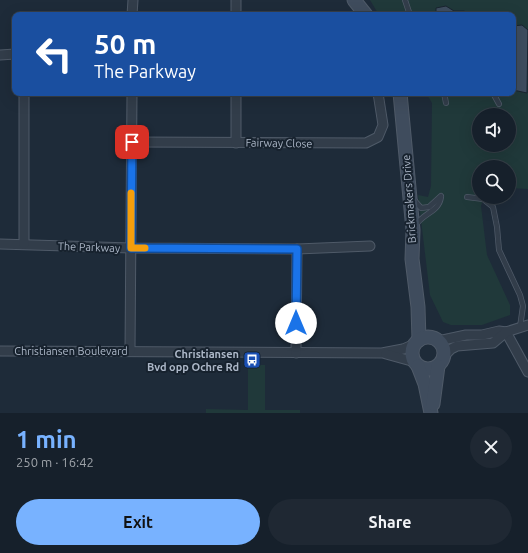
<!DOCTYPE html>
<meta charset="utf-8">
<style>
body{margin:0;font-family:Ubuntu,sans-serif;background:#1f2833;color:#f1f3f6;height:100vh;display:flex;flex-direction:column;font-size:15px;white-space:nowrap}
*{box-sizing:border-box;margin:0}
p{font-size:13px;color:#9ea3a9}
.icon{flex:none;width:22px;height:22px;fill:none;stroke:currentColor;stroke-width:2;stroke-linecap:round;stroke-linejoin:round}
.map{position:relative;height:413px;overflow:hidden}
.details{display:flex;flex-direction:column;background:#16202b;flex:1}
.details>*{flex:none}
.guide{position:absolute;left:12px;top:12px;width:504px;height:84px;border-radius:8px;box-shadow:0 4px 16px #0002,0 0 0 1px #353e47;background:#1a4fa0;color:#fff;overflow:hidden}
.tools{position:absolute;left:472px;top:108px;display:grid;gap:8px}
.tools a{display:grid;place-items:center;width:44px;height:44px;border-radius:50%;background:#16202b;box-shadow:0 4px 16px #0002,0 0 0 1px #353e47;font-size:20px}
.pin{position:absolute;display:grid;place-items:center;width:34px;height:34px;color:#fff;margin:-17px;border-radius:8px;box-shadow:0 2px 6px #0006}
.me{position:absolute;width:44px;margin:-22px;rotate:0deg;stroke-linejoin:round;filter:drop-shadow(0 0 3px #0008)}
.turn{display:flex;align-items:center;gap:14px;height:84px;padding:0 16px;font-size:18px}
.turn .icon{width:52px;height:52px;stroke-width:2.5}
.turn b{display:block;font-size:28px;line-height:34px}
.round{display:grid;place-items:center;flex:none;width:42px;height:42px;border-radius:21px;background:#1f2833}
.overview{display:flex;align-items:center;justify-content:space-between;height:68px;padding:0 16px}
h1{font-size:24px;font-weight:700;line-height:30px;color:#78b2ff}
.action{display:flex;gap:8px;margin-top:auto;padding:8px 16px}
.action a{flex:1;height:46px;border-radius:24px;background:#78b2ff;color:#111;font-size:16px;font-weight:700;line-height:46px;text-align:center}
.action a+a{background:#1f2833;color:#f1f3f6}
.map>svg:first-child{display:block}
.green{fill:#20393a;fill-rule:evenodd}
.building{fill:#3e4d5f;stroke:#192430}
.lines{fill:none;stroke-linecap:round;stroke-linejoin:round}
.lane-casing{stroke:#4f5a68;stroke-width:6}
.street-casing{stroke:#4f5a68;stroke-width:11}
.secondary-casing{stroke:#4f5a68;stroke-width:15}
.lane{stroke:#323d4a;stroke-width:4.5}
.street{stroke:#323d4a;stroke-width:9}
.secondary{stroke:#3f4c5d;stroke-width:13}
.route-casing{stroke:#114b97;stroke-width:10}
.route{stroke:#1a73e8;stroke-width:7}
.slow{stroke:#f59e0b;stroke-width:7}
.labels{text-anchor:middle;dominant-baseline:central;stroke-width:4;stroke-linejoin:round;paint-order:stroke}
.street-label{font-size:11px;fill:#acb7c7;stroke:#17222e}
.poi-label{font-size:11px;font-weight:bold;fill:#acb7c7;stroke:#17222e;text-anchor:end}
</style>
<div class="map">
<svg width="528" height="413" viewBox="0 0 528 413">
<rect width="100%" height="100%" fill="#1e2b39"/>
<!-- green -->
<g class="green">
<path d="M 370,0 L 528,0 L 528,189 L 509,188 L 509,167 L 479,167 L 479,197 L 484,197 L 481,206 L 487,255 L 510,305 L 510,315 L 482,325 L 451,325 L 443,322 L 430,295 L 418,195 L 428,197 L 431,186 L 432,103 L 426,93 L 513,93 L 513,15 L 379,15 ZM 479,115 L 509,115 L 509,145 L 479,145 Z"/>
<path d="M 248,365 L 265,365 L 265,410 L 300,410 L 300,413 L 206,413 L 206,409 L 248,410 Z"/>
</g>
<!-- building -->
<g class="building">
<path d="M 446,6 L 454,11 L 464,11 L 471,15 L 436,15 L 436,8 Z"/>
<path d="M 522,25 L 528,30 L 527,93 L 513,90 L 513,26 Z"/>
</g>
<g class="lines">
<!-- lane casing -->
<g class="lane-casing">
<g id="lane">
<path d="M 405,0 L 410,15"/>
<path d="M 444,93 L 446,103"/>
<path d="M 493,93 L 499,104"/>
<path d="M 467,197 L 483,199 L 493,207 L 497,227 L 499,250 L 520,295 L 523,306 L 520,327"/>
<path d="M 415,201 L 421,208 L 429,207 L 441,196"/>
<path d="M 416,225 C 423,213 439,212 441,197"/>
</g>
</g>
<!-- street casing -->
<g class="street-casing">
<g id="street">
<path d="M 132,15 L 133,0"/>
<path d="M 236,15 L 236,0"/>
<path d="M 0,55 L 15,54"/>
<path d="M 132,142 L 366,143 L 378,137 L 383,125 L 378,93"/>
<path d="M 236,143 L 236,93"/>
<path d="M 0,244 L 131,248 L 297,249 L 370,246"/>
<path d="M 24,244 L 24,93"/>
<path d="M 506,332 L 528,372"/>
<path d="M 438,341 L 466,335 L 482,335 L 499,331 L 506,332"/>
<path d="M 0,351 L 382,353 L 403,349 L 415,344"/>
<path d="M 130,351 L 132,93"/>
<path d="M 296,353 L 297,249"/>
<path d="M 386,354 L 415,362"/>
<path d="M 443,357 L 451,349 L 457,346 L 493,343 L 506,332 L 528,325"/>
</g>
</g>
<!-- secondary casing -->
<g class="secondary-casing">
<g id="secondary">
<path d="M 354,0 L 366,15"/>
<path d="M 400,93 L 413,230 L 412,259 L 418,307 L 419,340"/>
<circle cx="428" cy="353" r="16"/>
<path d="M 418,366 L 425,384 L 431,413"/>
<path d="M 433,404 L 438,366"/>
</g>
</g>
<!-- lane -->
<use href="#lane" class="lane"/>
<!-- street -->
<use href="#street" class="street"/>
<!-- secondary -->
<use href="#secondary" class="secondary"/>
</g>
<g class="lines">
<!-- route casing -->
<g class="route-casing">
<path id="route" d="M 132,142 L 131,248 L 297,249 L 296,323"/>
</g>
<!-- route -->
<use href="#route" class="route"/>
<!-- slow -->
<path class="slow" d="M 131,193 L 131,248 L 145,248"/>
</g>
<!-- icons -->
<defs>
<g id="bus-square" transform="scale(0.9)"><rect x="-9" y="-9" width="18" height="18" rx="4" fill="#1a4fb4" stroke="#17222e"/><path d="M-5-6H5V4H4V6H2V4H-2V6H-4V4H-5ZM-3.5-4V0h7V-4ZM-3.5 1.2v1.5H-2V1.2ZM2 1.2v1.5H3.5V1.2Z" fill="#fff"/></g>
</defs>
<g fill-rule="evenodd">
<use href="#bus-square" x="252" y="360"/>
</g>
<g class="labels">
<!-- street labels -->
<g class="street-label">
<text transform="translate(279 143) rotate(1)">Fairway Close</text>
<text transform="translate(409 199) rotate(-94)">Brickmakers Drive</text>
<text transform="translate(89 247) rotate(2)">The Parkway</text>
<text x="71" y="351">Christiansen Boulevard</text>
</g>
<!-- poi labels -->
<g class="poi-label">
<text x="239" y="354">Christiansen<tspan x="239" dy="13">Bvd opp Ochre Rd</tspan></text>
</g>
</g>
</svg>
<div class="tools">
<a><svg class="icon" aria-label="sound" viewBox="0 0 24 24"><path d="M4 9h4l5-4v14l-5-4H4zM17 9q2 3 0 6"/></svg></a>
<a><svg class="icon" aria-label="search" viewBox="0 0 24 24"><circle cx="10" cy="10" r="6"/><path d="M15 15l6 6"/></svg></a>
</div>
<div class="pin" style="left:132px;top:142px;background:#d93025"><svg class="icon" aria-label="arrive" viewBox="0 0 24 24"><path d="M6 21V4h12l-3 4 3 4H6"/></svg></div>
<svg class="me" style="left:296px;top:323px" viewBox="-20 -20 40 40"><circle r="19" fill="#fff"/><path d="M0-13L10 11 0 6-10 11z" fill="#1a73e8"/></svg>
<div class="guide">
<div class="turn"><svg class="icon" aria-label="left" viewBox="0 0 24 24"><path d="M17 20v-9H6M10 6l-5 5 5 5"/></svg><div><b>50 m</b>The Parkway</div></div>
</div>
</div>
<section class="details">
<div class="overview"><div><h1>1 min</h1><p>250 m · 16:42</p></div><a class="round"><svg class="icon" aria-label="close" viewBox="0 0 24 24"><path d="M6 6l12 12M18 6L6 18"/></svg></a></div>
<div class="action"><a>Exit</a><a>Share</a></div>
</section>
